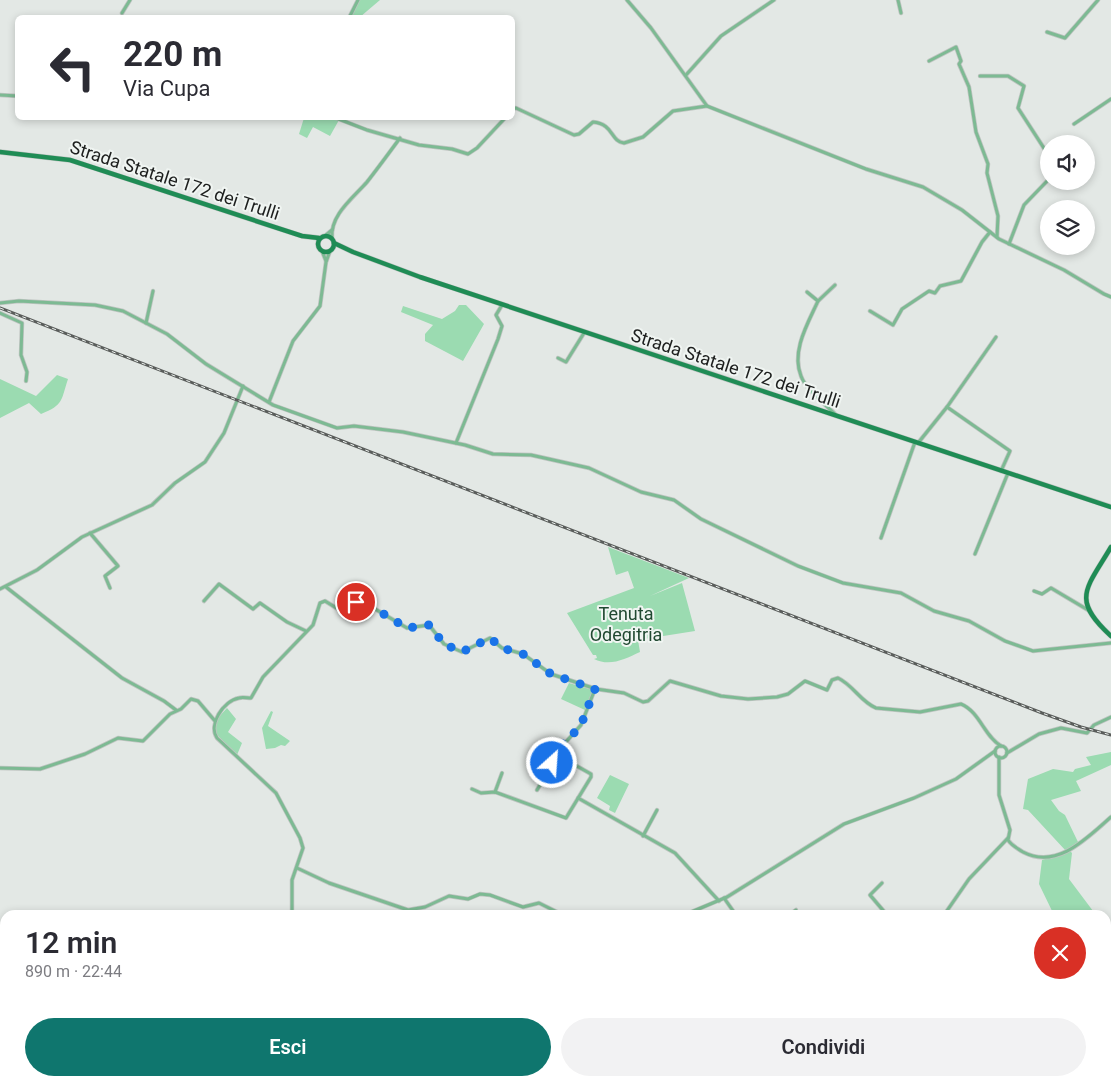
<!DOCTYPE html>
<html lang="it">
<meta charset="utf-8">
<style>
body{margin:0;font-family:Roboto,sans-serif;background:#f2f2f3;color:#2b2b33;height:100vh;display:flex;flex-direction:column;font-size:19px;white-space:nowrap}
*{box-sizing:border-box;margin:0}
p{font-size:16px;color:#7c7c81}
.icon{flex:none;width:28px;height:28px;fill:none;stroke:currentColor;stroke-width:2;stroke-linecap:round;stroke-linejoin:round}
.map{position:relative;flex:1;overflow:hidden}
.details{position:absolute;left:0px;top:910px;width:1111px;height:176px;display:flex;flex-direction:column;background:#fff;border-radius:15px 15px 0 0;box-shadow:0 2px 8px #0003}
.details>*{flex:none}
.hud{position:absolute;left:15px;top:15px;width:500px;height:105px;border-radius:8px;box-shadow:0 2px 8px #0003;background:#fff;color:#2b2b33;overflow:hidden}
.tools{position:absolute;left:1040px;top:135px;display:grid;gap:10px}
.tools a{display:grid;place-items:center;width:55px;height:55px;border-radius:50%;background:#fff;box-shadow:0 2px 8px #0003;font-size:25px}
.pin{position:absolute;display:grid;place-items:center;width:42px;height:42px;color:#fff;margin:-21px;border:2px solid #fff;border-radius:50%;box-shadow:0 1px 5px #0007}
.me{position:absolute;width:55px;margin:-28px;rotate:26deg;stroke-linejoin:round;filter:drop-shadow(0 0 4px #0008)}
.turn{display:flex;align-items:center;gap:18px;height:105px;padding:0 25px;font-size:22px}
.turn .icon{width:65px;height:65px;stroke-width:2.5}
.turn b{display:block;font-size:35px;line-height:42px}
.round{display:grid;place-items:center;flex:none;width:52px;height:52px;border-radius:26px;background:#f2f2f3}
.headline{display:flex;align-items:center;justify-content:space-between;height:85px;padding:0 25px}
h1{font-size:30px;font-weight:600;line-height:38px}
.cta{display:flex;gap:10px;margin-top:auto;padding:10px 25px}
.cta a{flex:1;height:58px;border-radius:30px;background:#0f766e;color:#fff;font-size:20px;font-weight:600;line-height:58px;text-align:center}
.cta a+a{background:#f2f2f3;color:#2b2b33}
.map>svg:first-child{display:block}
.green{fill:#9bdbb1}
.lines{fill:none;stroke-linecap:round;stroke-linejoin:round}
.minor-casing{stroke:#bfc4c1;stroke-width:4.5}
.major-casing{stroke:#bfc4c1;stroke-width:5.5}
.minor{stroke:#7dba93;stroke-width:3}
.major{stroke:#1f8c55;stroke-width:4.5}
.rail-casing{stroke:#5a5d5b;stroke-width:3}
.rail{stroke:#f0f5f2;stroke-width:1;stroke-dasharray:4;stroke-linecap:butt}
.route{stroke:#1a73e8;stroke-width:9;stroke-dasharray:0 16.2}
.labels{text-anchor:middle;dominant-baseline:central;stroke-width:4;stroke-linejoin:round;paint-order:stroke}
.street-label{font-size:18px;fill:#1d1f1e;stroke:#f0f5f2}
.park-label{font-size:18px;fill:#204931;stroke:#f0f5f2}
</style>
<div class="map">
<svg width="1111" height="1086" viewBox="0 0 1111 1086">
<rect width="100%" height="100%" fill="#e3e8e5"/>
<!-- green -->
<g class="green">
<path d="M 359,0 L 380,0 L 360,17 L 350,18 Z"/>
<path d="M 304,118 L 332,118 L 339,120 L 330,136 L 313,127 L 307,138 L 299,134 Z"/>
<path d="M 459,305 L 466,305 L 484,324 L 463,361 L 425,341 L 425,334 L 433,325 L 401,312 L 403,306 L 442,319 L 455,311 Z"/>
<path d="M 57,375 L 68,379 C 61,400 64,405 41,414 L 29,403 L 0,418 L 0,379 L 36,396 Z"/>
<path d="M 608,547 L 689,578 L 650,596 L 682,583 L 695,631 L 638,640 L 640,652 C 625,659 610,667 594,659 L 597,658 L 596,655 L 593,655 L 567,613 L 634,588 L 628,571 L 616,575 Z"/>
<path d="M 569,683 L 593,690 L 585,710 L 561,699 Z"/>
<path d="M 227,708 L 236,719 L 228,732 L 242,743 L 237,755 L 215,733 L 217,719 Z"/>
<path d="M 271,711 L 273,712 L 268,726 L 290,741 L 285,746 L 281,745 L 275,748 L 266,749 L 262,728 Z"/>
<path d="M 1111,752 L 1111,765 L 1076,781 L 1081,791 L 1051,800 L 1059,811 L 1065,815 L 1078,842 L 1066,851 L 1028,810 L 1023,809 L 1028,779 L 1053,769 L 1073,772 L 1075,769 L 1091,765 L 1086,757 Z"/>
<path d="M 610,775 L 629,784 L 615,813 L 609,810 L 610,806 L 597,798 Z"/>
<path d="M 1070,851 L 1072,853 L 1069,879 L 1093,911 L 1087,915 L 1054,915 L 1039,884 L 1042,860 Z"/>
</g>
<g class="lines">
<!-- minor casing -->
<g class="minor-casing">
<g id="minor">
<path d="M 627,0 L 651,28 L 707,106 L 866,169 L 923,187 L 962,210 L 999,239 L 1064,270 L 1104,294 L 1111,297"/>
<path d="M 898,0 L 901,13"/>
<path d="M 122,13 L 130,0"/>
<path d="M 349,18 L 358,0"/>
<path d="M 1047,32 L 1065,38 L 1098,0"/>
<path d="M 929,61 L 956,47 L 961,61 L 959,64 L 969,87 L 976,132 L 988,164 L 987,173 L 998,216 L 997,237"/>
<path d="M 686,75 L 721,36 L 774,0"/>
<path d="M 980,76 L 1008,76 L 1024,86 L 1018,108 L 1049,156"/>
<path d="M 0,95 L 18,96"/>
<path d="M 512,109 L 516,108 L 574,135 L 579,134 L 593,122 C 614,124 610,141 624,143 L 643,137 L 673,111 L 707,106"/>
<path d="M 336,118 L 367,130 L 419,145 L 452,149 L 468,154 L 477,148 L 505,118"/>
<path d="M 1074,124 L 1111,99"/>
<path d="M 326,235 L 332,230"/>
<path d="M 332,238 C 330,215 353,198 367,182 C 378,168 389,153 400,138"/>
<path d="M 1009,244 L 1024,205 L 1049,179"/>
<path d="M 322,251 L 326,261"/>
<path d="M 807,292 L 818,301 C 808,323 791,351 801,376 C 806,390 824,403 835,414"/>
<path d="M 818,301 L 835,285"/>
<path d="M 0,303 L 19,301 L 95,305 L 123,311 L 167,334 L 206,364 L 273,405 L 337,428 L 354,426 L 403,432 L 465,445 L 493,454 L 531,455 L 589,468 L 641,492 L 674,500 L 701,519 L 798,566 L 843,583 L 901,593 L 934,611 L 969,621 L 1005,641 L 1033,651 L 1111,643"/>
<path d="M 870,311 L 893,325 L 902,309 L 929,291 L 935,293 L 940,286 L 961,281 L 982,242 L 990,232"/>
<path d="M 0,313 L 22,323 L 21,355 L 27,372 L 26,381"/>
<path d="M 146,323 L 153,291"/>
<path d="M 558,358 L 566,362 L 584,333"/>
<path d="M 269,402 L 293,341 L 320,306 L 326,262 L 330,251"/>
<path d="M 947,407 L 1010,451 L 1001,471"/>
<path d="M 456,443 L 498,339 L 502,326 L 496,315 L 502,305"/>
<path d="M 918,443 L 947,407 L 996,337"/>
<path d="M 90,533 L 118,566 L 105,576 L 110,588"/>
<path d="M 881,538 L 915,442"/>
<path d="M 975,554 L 1008,473"/>
<path d="M 6,587 L 122,678 L 164,701 L 176,710"/>
<path d="M 0,589 L 37,570 L 82,537 L 152,505 L 175,483 L 205,462 L 224,433 L 243,386"/>
<path d="M 1034,591 L 1042,594 L 1051,588 L 1088,610"/>
<path d="M 204,601 L 219,584 L 253,609 L 260,603 L 287,622 L 306,631"/>
<circle cx="1001" cy="752" r="6"/>
<path d="M 1007,753 L 1039,734 L 1061,728 L 1087,733 L 1094,725 L 1111,717"/>
<path d="M 999,757 L 999,795 L 1010,830 L 1008,840 C 1012,846 1017,848 1023,852 C 1057,870 1087,838 1111,817"/>
<path d="M 0,768 L 40,769 L 85,754 L 118,738 L 143,741 L 170,714 L 181,709 L 191,699 L 198,701 L 215,721"/>
<path d="M 472,789 L 481,793 L 495,792 L 566,818 L 591,777 L 591,774 L 575,765"/>
<path d="M 537,790 L 552,765 L 551,750 L 565,743 L 581,725 L 595,689"/>
<path d="M 495,792 L 502,773"/>
<path d="M 578,798 L 675,853 L 719,901"/>
<path d="M 643,836 L 657,810"/>
<path d="M 297,868 L 329,883 L 408,910 L 425,907 L 449,896 L 468,899 L 480,894 L 490,895 L 523,907 L 539,903 L 563,915"/>
<path d="M 882,883 L 870,895 L 887,915"/>
<path d="M 724,898 L 736,915"/>
<path d="M 292,915 L 292,880 L 303,848 L 300,838 L 276,793 L 217,738 C 208,725 223,701 239,698 C 242,697 247,698 251,698 L 263,677 L 313,625 L 320,603 L 325,601 L 346,614 L 350,614 L 356,602 L 360,600 L 407,628 L 429,625 L 444,644 L 462,652 L 490,638 L 502,648 L 523,654 L 551,674 L 596,689 L 624,693 L 643,702 L 648,701 L 670,681 L 721,696 L 748,699 L 777,697 L 788,694 L 805,681 L 827,690 L 832,680 L 838,678 C 853,685 861,702 876,708 L 920,712 L 961,704 C 980,712 984,736 1001,746"/>
<path d="M 684,915 L 727,897 L 844,824 L 914,798 L 956,779 L 995,751"/>
<path d="M 789,915 L 796,910"/>
<path d="M 944,915 L 969,879 L 1008,838"/>
<path d="M 0,1032 L 5,1033"/>
<path d="M 1106,1046 L 1111,1048"/>
<path d="M 156,1081 L 164,1086"/>
<path d="M 887,1081 L 892,1086"/>
<path d="M 953,1081 L 953,1086"/>
<path d="M 998,1081 L 1000,1084 L 1006,1081"/>
<path d="M 546,1086 L 550,1081"/>
</g>
</g>
<!-- major casing -->
<g class="major-casing">
<g id="major">
<path d="M 0,152 L 70,160 L 302,236 L 319,238"/>
<circle cx="326" cy="244" r="8"/>
<path d="M 334,243 L 353,252 L 420,277 L 1111,507"/>
<path d="M 1111,547 C 1087,588 1070,599 1111,636"/>
</g>
</g>
<!-- minor -->
<use href="#minor" class="minor"/>
<!-- major -->
<use href="#major" class="major"/>
<!-- rail casing -->
<g class="rail-casing">
<path id="rail" d="M 0,308 L 1042,713 L 1081,727 L 1111,735"/>
</g>
<!-- rail -->
<use href="#rail" class="rail"/>
</g>
<g class="lines">
<!-- route -->
<path class="route" d="M 356,602 L 360,600 L 407,628 L 429,625 L 444,644 L 462,652 L 490,638 L 502,648 L 523,654 L 551,674 L 595,689 L 581,725 L 566,742 L 552,750 L 552,763"/>
</g>
<g class="labels">
<!-- street labels -->
<g class="street-label">
<text transform="translate(175 180) rotate(18)">Strada Statale 172 dei Trulli</text>
<text transform="translate(736 368) rotate(18)">Strada Statale 172 dei Trulli</text>
</g>
<!-- park labels -->
<g class="park-label">
<text x="626" y="613">Tenuta<tspan x="626" dy="21">Odegitria</tspan></text>
</g>
</g>
</svg>
<div class="tools">
<a><svg class="icon" aria-label="sound" viewBox="0 0 24 24"><path d="M4 9h4l5-4v14l-5-4H4zM17 9q2 3 0 6"/></svg></a>
<a><svg class="icon" aria-label="layers" viewBox="0 0 24 24"><path d="M12 4l9 5-9 5-9-5zM3 14l9 5 9-5"/></svg></a>
</div>
<div class="pin" style="left:356px;top:602px;background:#d93025"><svg class="icon" aria-label="arrive" viewBox="0 0 24 24"><path d="M6 21V4h12l-3 4 3 4H6"/></svg></div>
<svg class="me" style="left:552px;top:763px" viewBox="-20 -20 40 40"><circle r="17" fill="#1a73e8" stroke="#fff" stroke-width="3"/><path d="M0-11L8 9 0 5-8 9z" fill="#fff"/></svg>
<div class="hud">
<div class="turn"><svg class="icon" aria-label="left" viewBox="0 0 24 24"><path d="M17 20v-9H6M10 6l-5 5 5 5"/></svg><div><b>220 m</b>Via Cupa</div></div>
</div>
<section class="details">
<div class="headline"><div><h1>12 min</h1><p>890 m · 22:44</p></div><a class="round" style="background:#d93025;color:#fff"><svg class="icon" aria-label="close" viewBox="0 0 24 24"><path d="M6 6l12 12M18 6L6 18"/></svg></a></div>
<div class="cta"><a>Esci</a><a>Condividi</a></div>
</section>
</div>
